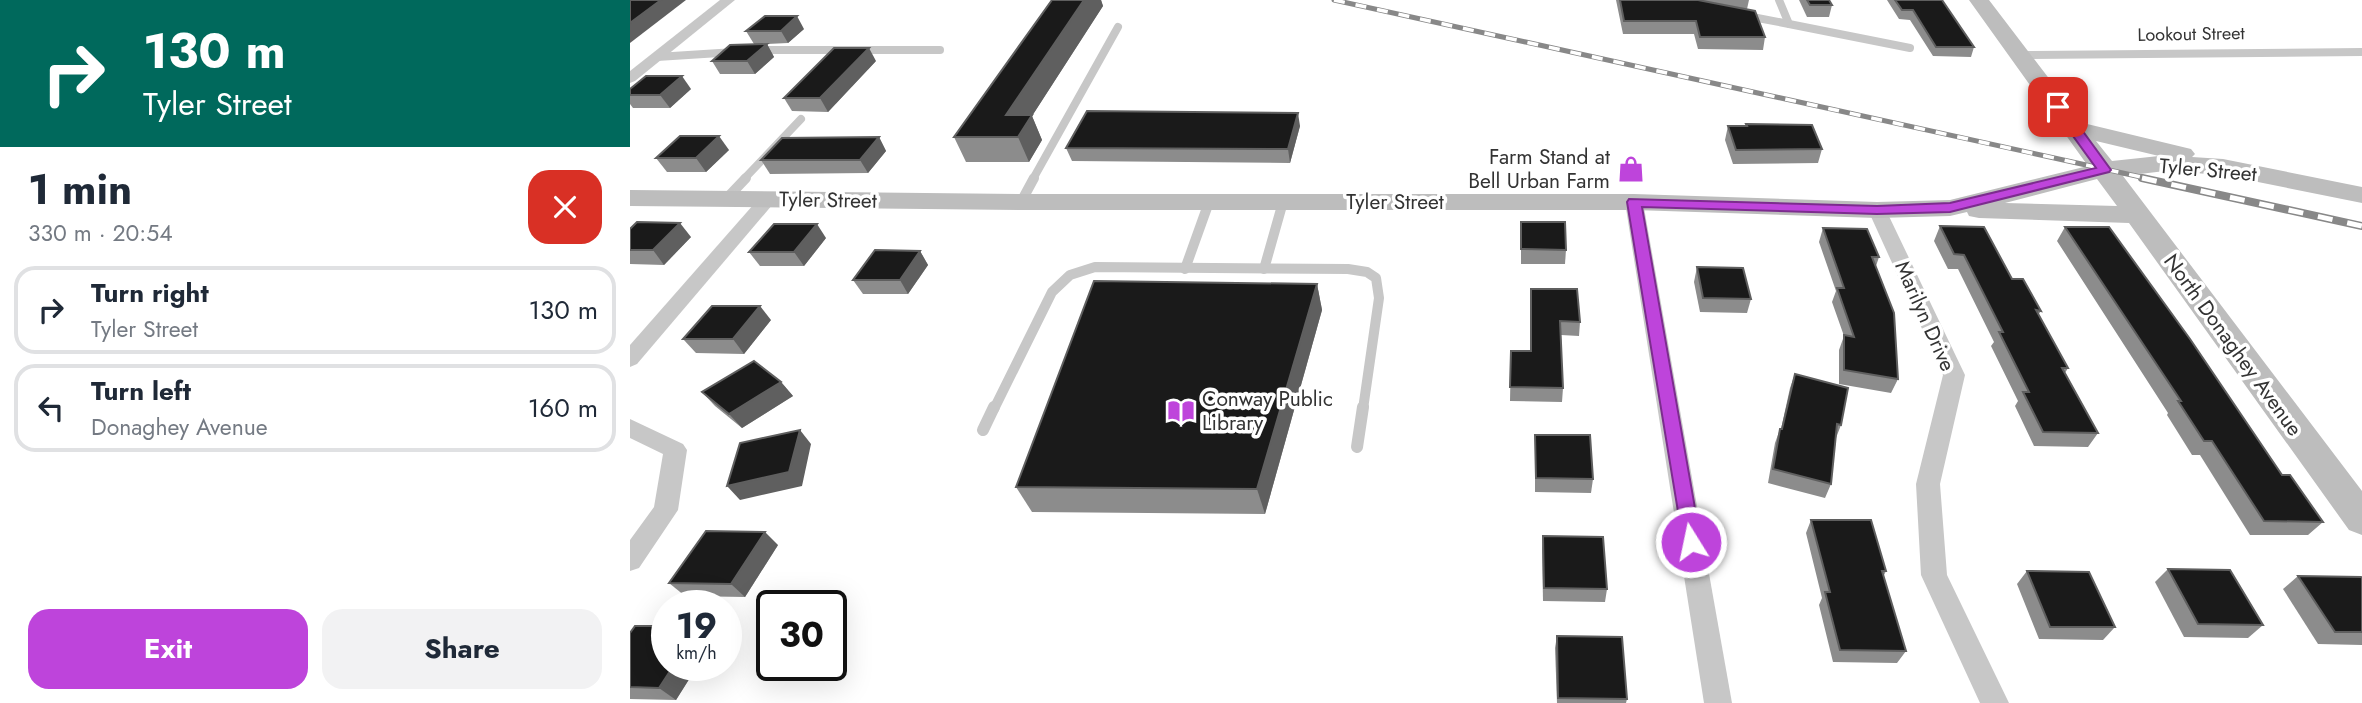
<!DOCTYPE html>
<meta charset="utf-8">
<style>
body{margin:0;font-family:Jost,sans-serif;background:#f2f2f3;color:#1f2937;height:100vh;display:flex;flex-direction:column;font-size:26px;white-space:nowrap}
*{box-sizing:border-box;margin:0}
p{font-size:23px;color:#747a83}
.icon{flex:none;width:38px;height:38px;fill:none;stroke:currentColor;stroke-width:2;stroke-linecap:round;stroke-linejoin:round}
.map{position:relative;flex:1;overflow:hidden}
.panel{display:flex;flex-direction:column;background:#fff;width:630px}
.panel>*{flex:none}
.top-card{background:#00695c;color:#fff;overflow:hidden}
.speed{position:absolute;left:21px;top:590px;display:flex;gap:14px;font-size:35px;font-weight:700;text-align:center}
.speed>*{display:grid;place-content:center;width:91px;height:91px;border-radius:50%;background:#fff;box-shadow:0 7px 28px #0002;line-height:1}
.speed small{font-size:18px;font-weight:400}
.speed .limit{border:4px solid #111;border-radius:10px;background:#fff;color:#111}
.pin{position:absolute;display:grid;place-items:center;width:60px;height:60px;color:#fff;margin:-30px;border-radius:14px;box-shadow:0 4px 10px #0006}
.me{position:absolute;width:77px;margin:-38px;rotate:350deg;stroke-linejoin:round;filter:drop-shadow(0 0 5px #0008)}
.turn{display:flex;align-items:center;gap:24px;height:147px;padding:0 28px;font-size:32px}
.turn .icon{width:91px;height:91px;stroke-width:2.5}
.turn b{display:block;font-size:49px;line-height:60px}
.round{display:grid;place-items:center;flex:none;width:74px;height:74px;border-radius:21px;background:#f2f2f3}
.overview{display:flex;align-items:center;justify-content:space-between;height:119px;padding:0 28px}
h1{font-size:42px;font-weight:700;line-height:52px}
.primary-button{display:flex;gap:14px;margin-top:auto;padding:14px 28px}
.primary-button a{flex:1;height:80px;border-radius:21px;background:#be44db;color:#fff;font-size:28px;font-weight:700;line-height:80px;text-align:center}
.primary-button a+a{background:#f2f2f3;color:#1f2937}
ul{padding:0;list-style:none}
li{display:flex;align-items:center;gap:21px;height:88px;margin:0 14px 10px;padding:0 14px;border:4px solid #e0e1e3;border-radius:21px}
li div{flex:1}
li b{display:block;font-size:26px}
li em{font-style:normal}
main{display:flex;flex:1;min-height:0}
.map>svg:first-child{display:block}
.lines{fill:none;stroke-linecap:round;stroke-linejoin:round}
.lane-far2{stroke:#c7c7c7;stroke-width:8}
.lane-far1{stroke:#c7c7c7;stroke-width:10}
.lane{stroke:#c7c7c7;stroke-width:12}
.street{fill:#c7c7c7;fill-rule:evenodd}
.secondary{fill:#bdbdbd;fill-rule:evenodd}
.rail-far1-casing{stroke:#888;stroke-width:5}
.rail-casing{stroke:#888;stroke-width:8}
.rail-far1{stroke:#fff;stroke-width:3.5;stroke-dasharray:11;stroke-linecap:butt}
.rail{stroke:#fff;stroke-width:5;stroke-dasharray:15;stroke-linecap:butt}
.wall{fill:#8c8c8c}
.shaded-wall{fill:#5f5f5f}
.building{fill:#1a1a1a;stroke:#5f5f5f;stroke-width:2}
.route{fill:#be44db;stroke:#7c2c8e;stroke-width:2}
.labels{text-anchor:middle;dominant-baseline:central;stroke-width:7;stroke-linejoin:round;paint-order:stroke}
.far-street-label{font-size:18px;fill:#333;stroke:#fff}
.poi-label{font-size:21px;fill:#333;stroke:#fff;text-anchor:end}
.street-label{font-size:21px;fill:#333;stroke:#fff}
</style>
<main>
<section class="panel">
<div class="top-card">
<div class="turn"><svg class="icon" aria-label="right" viewBox="0 0 24 24"><path d="M7 20v-9h11M14 6l5 5-5 5"/></svg><div><b>130 m</b>Tyler Street</div></div>
</div>
<div class="overview"><div><h1>1 min</h1><p>330 m · 20:54</p></div><a class="round" style="background:#d93025;color:#fff"><svg class="icon" aria-label="close" viewBox="0 0 24 24"><path d="M6 6l12 12M18 6L6 18"/></svg></a></div>
<ul>
<li><svg class="icon" aria-label="right" viewBox="0 0 24 24"><path d="M7 20v-9h11M14 6l5 5-5 5"/></svg><div><b>Turn right</b><p>Tyler Street</p></div><em>130 m</em></li>
<li><svg class="icon" aria-label="left" viewBox="0 0 24 24"><path d="M17 20v-9H6M10 6l-5 5 5 5"/></svg><div><b>Turn left</b><p>Donaghey Avenue</p></div><em>160 m</em></li>
</ul>
<div class="primary-button"><a>Exit</a><a>Share</a></div>
</section>
<div class="map">
<svg width="1732" height="703" viewBox="0 0 1732 703">
<rect width="100%" height="100%" fill="#fff"/>
<g class="lines">
<!-- lane-far2 -->
<g class="lane-far2">
<path d="M 1149,0 L 1159,24 L 1280,48"/>
<path d="M 1117,16 L 1159,24"/>
<path d="M 128,50 L 310,50"/>
<path d="M 27,57 L 105,52"/>
<path d="M 114,179 L 171,119"/>
<path d="M 403,179 L 488,27"/>
</g>
<!-- lane-far1 -->
<g class="lane-far1">
<path d="M 97,198 L 116,178"/>
<path d="M 391,202 L 404,178"/>
<path d="M 555,269 L 579,202"/>
<path d="M 634,269 L 653,202"/>
<path d="M 364,409 L 422,292 L 440,275 L 465,267 L 718,269 L 737,272 L 746,278 L 749,298 L 733,409"/>
</g>
<!-- lane -->
<g class="lane">
<path d="M 353,430 L 364,407"/>
<path d="M 727,447 L 733,407"/>
</g>
<!-- street -->
<g class="street">
<path d="M 90,0 L 105,0 L 5,81 L 0,83 L 0,71 Z"/>
<path d="M 1732,48 L 1732,56 L 1390,59 L 1383,55 L 1390,51 Z"/>
<path d="M 137,195 L 143,196 L 146,200 L 143,204 L 7,364 L 0,367 L 0,345 L 131,196 Z"/>
<path d="M 1004,197 L 1013,202 L 1102,703 L 1074,703 L 995,202 Z"/>
<path d="M 1247,204 L 1256,210 L 1335,375 L 1310,484 L 1317,575 L 1379,703 L 1350,703 L 1291,575 L 1286,484 L 1313,375 L 1238,210 Z"/>
<path d="M 0,419 L 53,444 L 57,450 L 48,510 L 9,568 L 0,571 L 0,540 L 24,507 L 33,454 L 0,438 Z"/>
</g>
<!-- secondary -->
<path class="secondary" d="M 1339,0 L 1359,0 L 1453,123 L 1561,149 L 1565,154 L 1562,157 L 1593,159 L 1732,187 L 1732,203 L 1593,175 L 1535,171 L 1493,176 L 1732,491 L 1732,535 L 1719,530 L 1499,223 L 1349,218 L 1339,216 L 1337,212 L 1320,216 L 1247,218 L 1004,210 L 391,210 L 0,206 L 0,190 L 391,194 L 1004,194 L 1247,202 L 1320,200 L 1458,166 ZM 1466,141 L 1529,156 L 1482,161 ZM 1467,179 L 1487,206 L 1375,203 Z"/>
<!-- rail-far1 casing -->
<g class="rail-far1-casing">
<path id="rail-far1" d="M 704,0 L 1520,179"/>
</g>
<!-- rail casing -->
<g class="rail-casing">
<path id="rail" d="M 1512,178 L 1732,226"/>
</g>
<!-- rail-far1 -->
<use href="#rail-far1" class="rail-far1"/>
<!-- rail -->
<use href="#rail" class="rail"/>
</g>
<!-- wall -->
<g class="wall">
<path d="M 422,0 L 471,0 L 473,6 L 402,116 L 412,140 L 399,162 L 336,162 L 324,137 Z"/>
<path d="M 986,0 L 1068,0 L 1135,37 L 1133,50 L 1068,49 L 1064,34 L 993,34 Z"/>
<path d="M 1069,0 L 1119,0 L 1117,9 Z"/>
<path d="M 1169,0 L 1199,0 L 1202,5 L 1199,17 L 1177,17 Z"/>
<path d="M 1257,0 L 1312,0 L 1344,47 L 1341,57 L 1303,56 L 1280,20 L 1269,19 Z"/>
<path d="M 174,29 L 158,43 L 137,44 L 144,57 L 125,74 L 90,74 L 82,61 L 124,44 L 116,31 Z"/>
<path d="M 246,61 L 198,112 L 162,111 L 154,98 Z"/>
<path d="M 0,89 L 61,89 L 40,108 L 3,108 L 0,104 Z"/>
<path d="M 1116,124 L 1192,149 L 1188,163 L 1103,164 L 1095,140 L 1098,126 L 1115,126 Z"/>
<path d="M 670,126 L 660,163 L 442,161 L 436,148 Z"/>
<path d="M 249,137 L 256,151 L 238,173 L 140,174 L 131,160 Z"/>
<path d="M 99,150 L 76,172 L 37,172 L 26,158 Z"/>
<path d="M 891,222 L 936,250 L 935,264 L 891,264 Z"/>
<path d="M 1310,226 L 1382,279 L 1411,311 L 1408,315 L 1438,368 L 1435,373 L 1468,433 L 1458,447 L 1404,446 L 1385,406 L 1388,401 L 1361,346 L 1364,342 L 1328,269 L 1318,269 L 1304,241 Z"/>
<path d="M 1435,227 L 1693,522 L 1678,535 L 1620,535 L 1570,455 L 1562,455 L 1537,415 L 1538,413 L 1427,241 Z"/>
<path d="M 1193,228 L 1249,257 L 1246,266 L 1268,379 L 1261,393 L 1209,384 L 1209,350 L 1214,336 L 1202,302 L 1206,291 L 1189,242 Z"/>
<path d="M 0,229 L 61,237 L 34,265 L 0,264 Z"/>
<path d="M 196,238 L 174,266 L 130,266 L 119,252 Z"/>
<path d="M 290,251 L 298,265 L 278,294 L 233,294 L 223,280 Z"/>
<path d="M 1067,267 L 1121,299 L 1117,313 L 1070,312 L 1064,282 Z"/>
<path d="M 687,284 L 692,310 L 635,514 L 402,512 L 386,487 Z"/>
<path d="M 901,289 L 950,322 L 949,336 L 931,335 L 933,388 L 932,402 L 880,401 L 881,351 L 901,351 Z"/>
<path d="M 141,320 L 114,354 L 66,353 L 53,339 Z"/>
<path d="M 1165,374 L 1211,425 L 1206,438 L 1201,484 L 1195,498 L 1138,483 L 1145,443 L 1150,429 L 1151,429 L 1160,388 Z"/>
<path d="M 151,382 L 163,396 L 112,428 L 85,406 L 72,392 Z"/>
<path d="M 905,435 L 963,479 L 961,493 L 905,492 Z"/>
<path d="M 1181,520 L 1256,571 L 1253,577 L 1276,651 L 1267,663 L 1203,662 L 1189,605 L 1192,598 L 1176,533 Z"/>
<path d="M 913,536 L 977,589 L 975,602 L 913,601 L 912,549 Z"/>
<path d="M 148,545 L 115,597 L 55,596 L 39,583 Z"/>
<path d="M 1538,569 L 1633,625 L 1618,638 L 1554,637 L 1525,582 Z"/>
<path d="M 1397,571 L 1485,627 L 1473,640 L 1409,639 L 1387,584 Z"/>
<path d="M 1668,576 L 1732,578 L 1732,645 L 1688,644 L 1653,589 Z"/>
<path d="M 0,633 L 37,665 L 68,665 L 46,700 L 0,699 Z"/>
<path d="M 927,636 L 997,699 L 996,703 L 927,703 L 925,648 Z"/>
</g>
<!-- shaded-wall -->
<g class="shaded-wall">
<path d="M 31,0 L 56,0 L 0,43 L 0,23 Z"/>
<path d="M 454,0 L 471,0 L 473,6 L 402,116 L 412,140 L 399,162 L 388,137 L 376,115 Z"/>
<path d="M 167,16 L 174,29 L 158,43 L 151,31 Z"/>
<path d="M 137,44 L 144,57 L 125,74 L 117,61 Z"/>
<path d="M 239,48 L 246,61 L 198,112 L 190,98 Z"/>
<path d="M 52,76 L 61,89 L 40,108 L 30,95 Z"/>
<path d="M 668,113 L 670,126 L 660,163 L 658,149 Z"/>
<path d="M 89,136 L 99,150 L 76,172 L 66,158 Z"/>
<path d="M 249,137 L 256,151 L 238,173 L 230,160 Z"/>
<path d="M 50,223 L 61,237 L 34,265 L 23,250 Z"/>
<path d="M 187,224 L 196,238 L 174,266 L 164,252 Z"/>
<path d="M 290,251 L 298,265 L 278,294 L 270,280 Z"/>
<path d="M 687,284 L 692,310 L 635,514 L 627,489 Z"/>
<path d="M 130,306 L 141,320 L 114,354 L 103,339 Z"/>
<path d="M 151,382 L 163,396 L 112,428 L 99,414 Z"/>
<path d="M 170,430 L 181,444 L 172,486 L 110,500 L 97,486 Z"/>
<path d="M 135,532 L 148,545 L 115,597 L 101,584 Z"/>
<path d="M 44,665 L 68,665 L 46,700 L 29,688 Z"/>
</g>
<!-- building -->
<g class="building">
<path d="M 0,0 L 31,0 L 0,23 Z"/>
<path d="M 422,0 L 454,0 L 376,115 L 402,115 L 388,137 L 324,137 Z"/>
<path d="M 990,0 L 1068,0 L 1125,11 L 1135,37 L 1070,37 L 1066,21 L 994,21 Z"/>
<path d="M 1177,0 L 1199,0 L 1202,5 L 1180,5 Z"/>
<path d="M 1265,0 L 1312,0 L 1344,47 L 1306,47 L 1283,10 L 1272,10 Z"/>
<path d="M 135,16 L 167,16 L 151,31 L 116,31 Z"/>
<path d="M 137,44 L 117,61 L 82,61 L 100,45 Z"/>
<path d="M 204,48 L 239,48 L 190,98 L 154,98 Z"/>
<path d="M 16,76 L 52,76 L 30,95 L 0,95 L 0,89 Z"/>
<path d="M 457,111 L 668,113 L 658,149 L 436,148 Z"/>
<path d="M 1116,124 L 1182,125 L 1192,149 L 1106,150 L 1098,126 L 1117,126 Z"/>
<path d="M 50,136 L 89,136 L 66,158 L 26,158 Z"/>
<path d="M 249,137 L 230,160 L 131,160 L 152,138 Z"/>
<path d="M 7,222 L 50,223 L 23,250 L 0,250 L 0,229 Z"/>
<path d="M 891,222 L 935,222 L 936,250 L 891,249 Z"/>
<path d="M 144,224 L 187,224 L 164,252 L 119,252 Z"/>
<path d="M 1310,226 L 1354,227 L 1382,279 L 1393,279 L 1411,311 L 1406,310 L 1438,368 L 1432,368 L 1468,433 L 1413,432 L 1393,392 L 1399,392 L 1369,332 L 1373,332 L 1334,255 L 1324,254 Z"/>
<path d="M 1435,227 L 1479,227 L 1560,339 L 1652,475 L 1660,475 L 1693,522 L 1634,521 L 1582,441 L 1574,441 L 1548,401 L 1551,401 Z"/>
<path d="M 1193,228 L 1237,229 L 1249,257 L 1242,257 L 1264,313 L 1268,379 L 1214,370 L 1214,335 L 1224,337 L 1207,288 L 1214,288 Z"/>
<path d="M 245,250 L 290,251 L 270,280 L 223,280 Z"/>
<path d="M 1067,267 L 1113,268 L 1121,299 L 1073,298 Z"/>
<path d="M 464,281 L 687,284 L 627,489 L 386,487 Z"/>
<path d="M 901,289 L 947,289 L 950,322 L 930,321 L 933,388 L 880,387 L 881,351 L 901,351 Z"/>
<path d="M 82,306 L 130,306 L 103,339 L 53,339 Z"/>
<path d="M 124,361 L 151,382 L 99,414 L 72,392 Z"/>
<path d="M 1165,374 L 1218,388 L 1211,425 L 1207,424 L 1201,484 L 1143,469 L 1150,429 L 1152,429 Z"/>
<path d="M 170,430 L 159,472 L 97,486 L 110,443 Z"/>
<path d="M 905,435 L 960,435 L 963,479 L 906,478 Z"/>
<path d="M 1181,520 L 1241,520 L 1256,571 L 1252,571 L 1276,651 L 1210,650 L 1195,592 L 1200,592 Z"/>
<path d="M 76,531 L 135,532 L 101,584 L 39,583 Z"/>
<path d="M 913,536 L 973,537 L 977,589 L 914,588 Z"/>
<path d="M 1538,569 L 1600,570 L 1633,625 L 1568,624 Z"/>
<path d="M 1397,571 L 1459,572 L 1485,627 L 1420,627 Z"/>
<path d="M 1668,576 L 1731,577 L 1732,578 L 1732,632 L 1705,632 Z"/>
<path d="M 5,626 L 37,626 L 37,665 L 44,665 L 29,688 L 0,687 L 0,633 Z"/>
<path d="M 927,636 L 992,637 L 997,699 L 928,698 Z"/>
</g>
<!-- route -->
<path class="route" d="M 1424,104 L 1433,104 L 1481,170 L 1479,172 L 1320,212 L 1247,214 L 1012,207 L 1071,542 L 1068,548 L 1061,551 L 1054,548 L 997,202 L 999,199 L 1247,206 L 1320,203 L 1466,168 L 1422,107 Z"/>
<!-- icons -->
<defs>
<g id="shop-bare" transform="scale(2.1)"><path d="M-5-2.5h2.3a2.7 3.5 0 0 1 5.4 0H5L5.5 6h-11ZM-1.5-2.5h3a1.5 2.3 0 0 0-3 0Z" fill="#be44db" stroke="#fff" stroke-width="2.5" paint-order="stroke"/></g>
<g id="library-bare" transform="scale(2.1)"><path d="M-6-4Q-3-5.5-.7-3.5V5Q-3 3-6 4ZM6-4Q3-5.5 .7-3.5V5Q3 3 6 4Z" fill="#be44db" stroke="#fff" stroke-width="2.5" paint-order="stroke"/></g>
</defs>
<g fill-rule="evenodd">
<use href="#shop-bare" x="1001" y="169"/>
<use href="#library-bare" x="551" y="411"/>
</g>
<g class="labels">
<!-- far-street labels -->
<g class="far-street-label">
<text transform="translate(1561 34) rotate(-1)">Lookout Street</text>
</g>
<!-- poi labels -->
<g class="poi-label">
<text x="980" y="157">Farm Stand at<tspan x="980" dy="24">Bell Urban Farm</tspan></text>
<text x="572" y="399" text-anchor="start">Conway Public<tspan x="572" dy="24">Library</tspan></text>
</g>
<!-- street labels -->
<g class="street-label">
<text transform="translate(1578 170) rotate(5)">Tyler Street</text>
<text transform="translate(198 200) rotate(1)">Tyler Street</text>
<text x="765" y="202">Tyler Street</text>
<text transform="translate(1295 316) rotate(66)">Marilyn Drive</text>
<text transform="translate(1603 345) rotate(54)">North Donaghey Avenue</text>
</g>
</g>
</svg>
<div class="speed"><div>19<small>km/h</small></div><div class="limit">30</div></div>
<div class="pin" style="left:1428px;top:107px;background:#d93025"><svg class="icon" aria-label="arrive" viewBox="0 0 24 24"><path d="M6 21V4h12l-3 4 3 4H6"/></svg></div>
<svg class="me" style="left:1061px;top:542px" viewBox="-20 -20 40 40"><circle r="17" fill="#be44db" stroke="#fff" stroke-width="3"/><path d="M0-11L8 9 0 5-8 9z" fill="#fff"/></svg>
</div>
</main>
